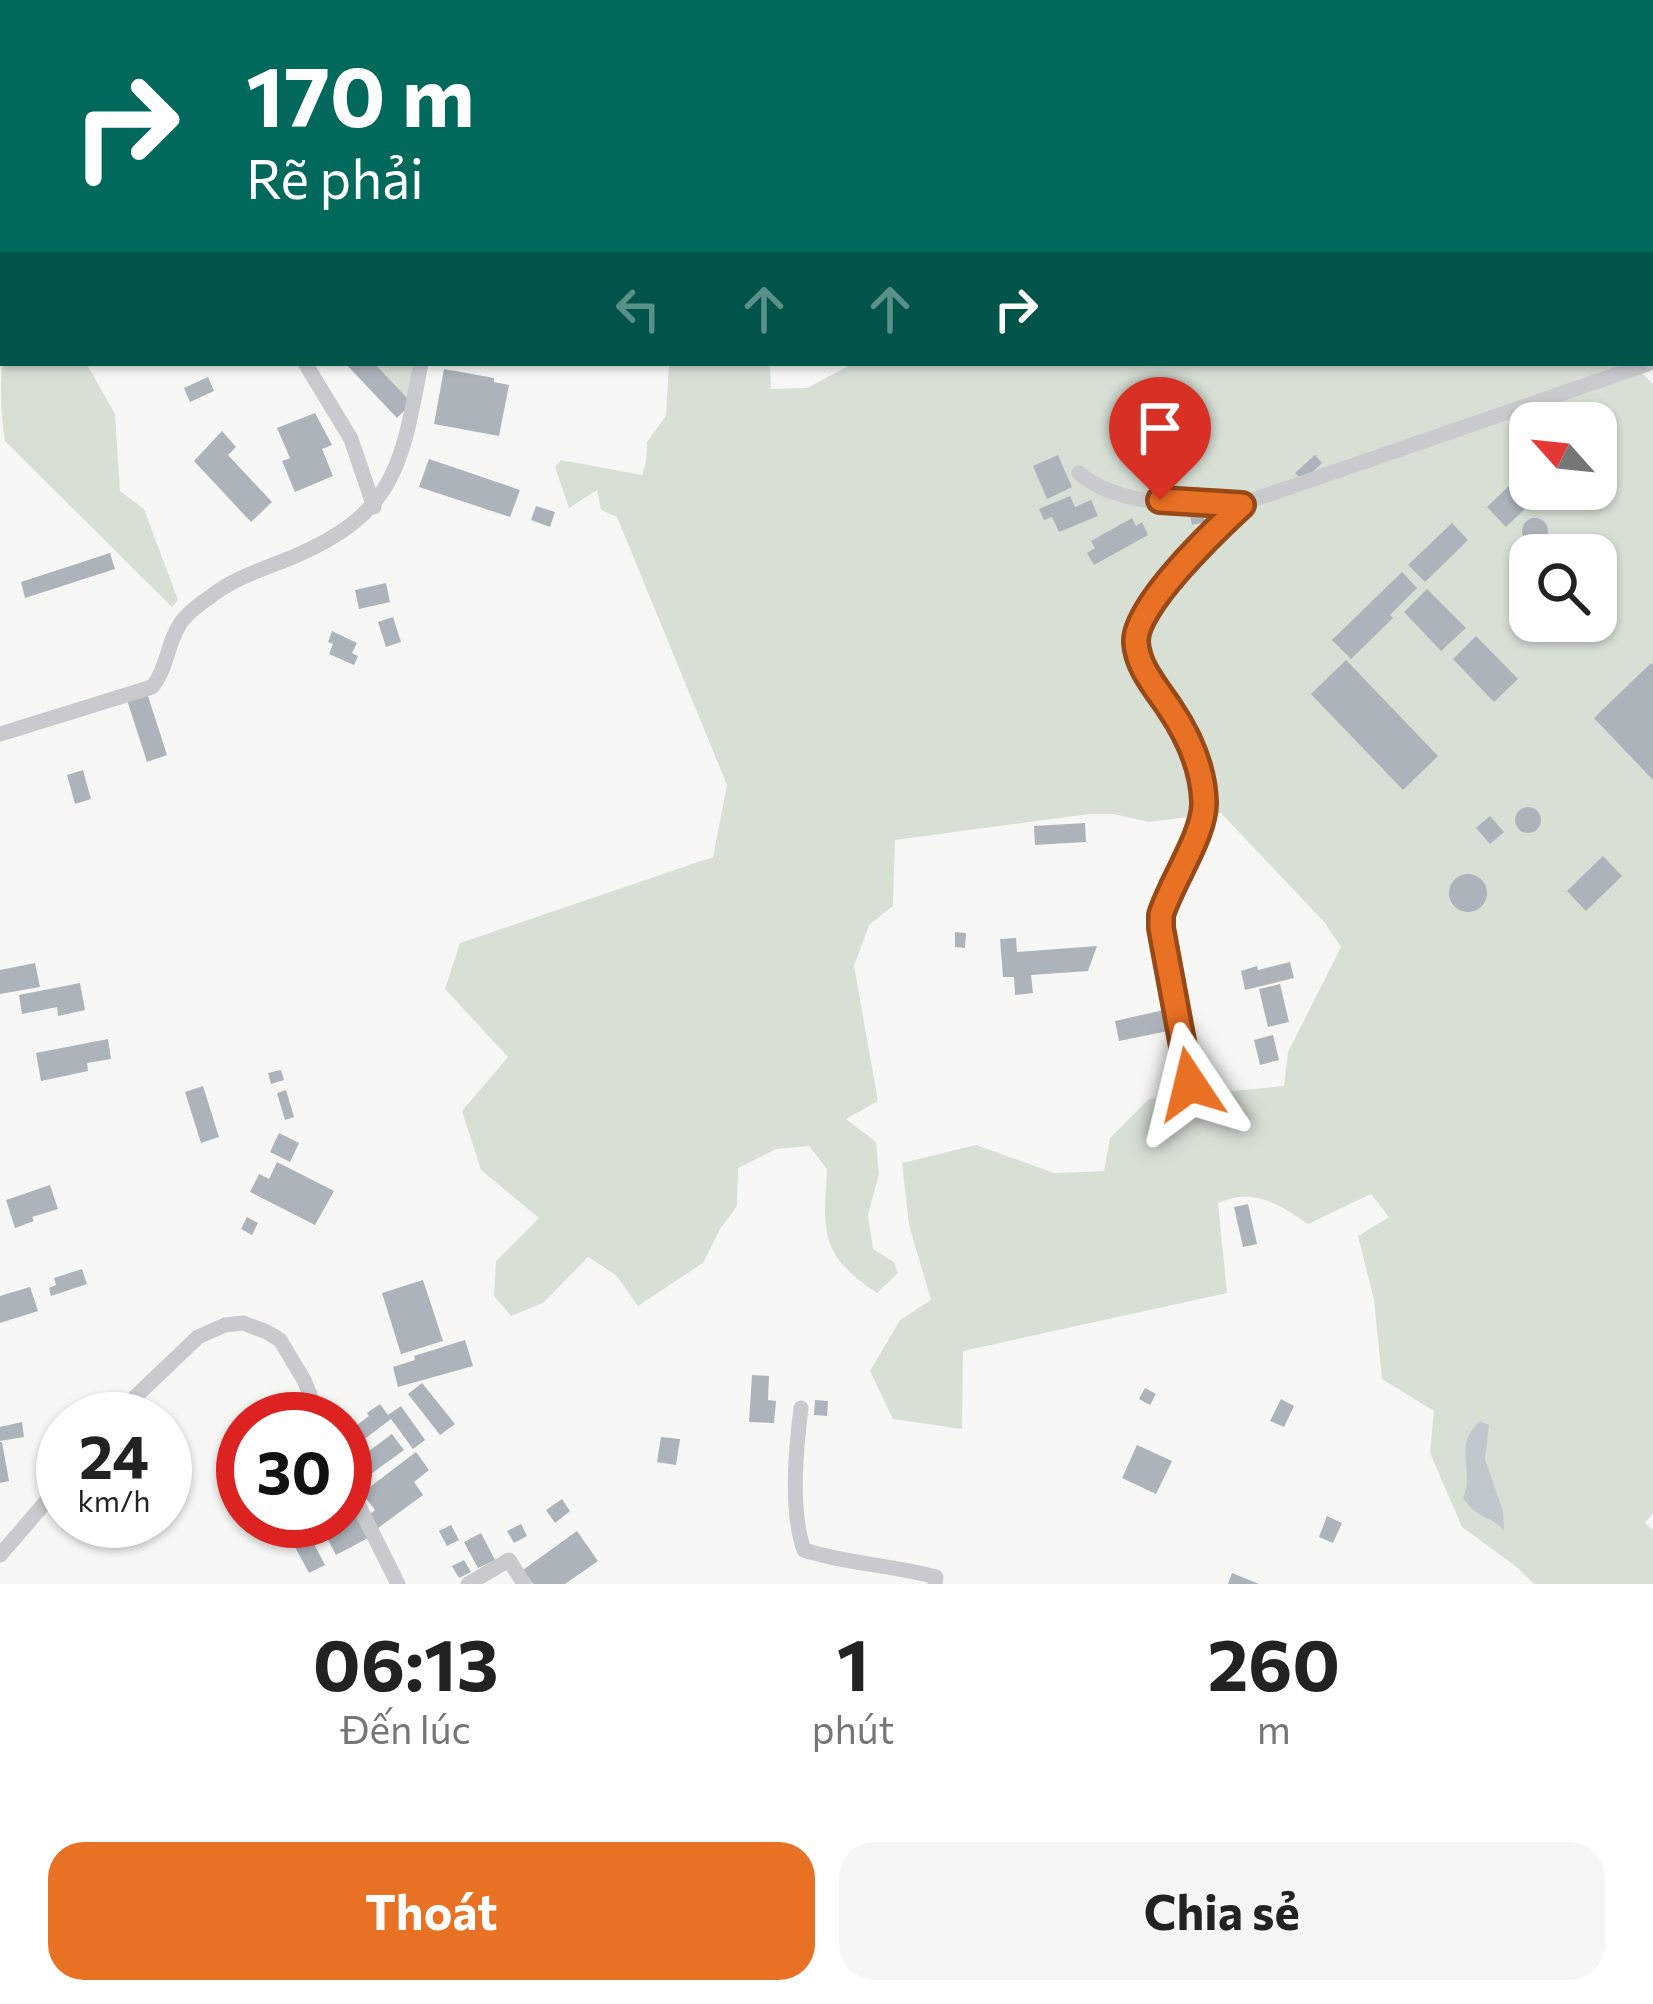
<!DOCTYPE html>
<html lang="vi">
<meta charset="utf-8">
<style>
body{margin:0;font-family:Commissioner,sans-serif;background:#f6f6f6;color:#222;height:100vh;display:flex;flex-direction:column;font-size:45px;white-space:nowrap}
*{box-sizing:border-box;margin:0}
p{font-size:39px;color:#767676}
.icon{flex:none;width:66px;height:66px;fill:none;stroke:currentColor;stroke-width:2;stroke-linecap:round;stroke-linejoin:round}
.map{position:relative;height:1584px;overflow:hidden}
.drawer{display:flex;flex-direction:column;background:#fff;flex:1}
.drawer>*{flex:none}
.banner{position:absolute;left:0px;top:0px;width:1653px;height:366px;box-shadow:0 3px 9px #0004;background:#00695c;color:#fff;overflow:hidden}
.needle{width:78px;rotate:297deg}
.fabs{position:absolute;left:1509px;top:402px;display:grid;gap:24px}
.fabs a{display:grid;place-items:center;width:108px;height:108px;border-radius:24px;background:#fff;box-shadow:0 3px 9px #0004;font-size:60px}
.speed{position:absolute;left:36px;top:1392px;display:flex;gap:24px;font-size:60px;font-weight:700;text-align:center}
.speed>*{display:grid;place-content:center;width:156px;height:156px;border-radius:50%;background:#fff;box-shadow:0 3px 9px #0004;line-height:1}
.speed small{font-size:30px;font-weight:400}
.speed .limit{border:18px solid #d22;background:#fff;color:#111}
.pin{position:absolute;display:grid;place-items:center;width:102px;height:102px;color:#fff;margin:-123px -51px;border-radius:50% 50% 50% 0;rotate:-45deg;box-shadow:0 0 12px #0007}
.pin .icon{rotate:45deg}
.me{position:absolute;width:132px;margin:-66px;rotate:350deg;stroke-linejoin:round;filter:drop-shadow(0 0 9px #0008)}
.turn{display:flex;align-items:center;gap:42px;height:252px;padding:0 48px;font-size:54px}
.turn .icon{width:156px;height:156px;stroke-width:2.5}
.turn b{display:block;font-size:84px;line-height:102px}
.lanes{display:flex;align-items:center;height:114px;padding:0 48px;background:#0003;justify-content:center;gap:60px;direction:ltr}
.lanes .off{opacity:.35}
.eta{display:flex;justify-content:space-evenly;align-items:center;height:204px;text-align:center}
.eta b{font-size:72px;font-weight:700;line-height:84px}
.primary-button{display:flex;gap:24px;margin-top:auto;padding:24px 48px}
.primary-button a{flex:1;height:138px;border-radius:36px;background:#e97124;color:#fff;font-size:48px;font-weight:700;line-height:138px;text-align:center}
.primary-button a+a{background:#f6f6f6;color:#222}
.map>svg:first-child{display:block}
.green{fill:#d8e0d6;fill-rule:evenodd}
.water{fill:#c0c8ce}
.building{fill:#acb3ba}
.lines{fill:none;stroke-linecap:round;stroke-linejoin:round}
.minor{stroke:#c8cace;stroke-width:15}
.route-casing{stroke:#974917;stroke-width:30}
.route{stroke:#e97124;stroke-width:21}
</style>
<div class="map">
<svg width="1653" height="1584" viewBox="0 0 1653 1584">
<rect width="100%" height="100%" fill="#f7f8f5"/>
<!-- green -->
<g class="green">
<path d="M 0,0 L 448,0 L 456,3 L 3,3 L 3,318 L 0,312 Z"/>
<path d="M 3,352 L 3,363 L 86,363 L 115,414 L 120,491 L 144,509 L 178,600 L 172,607 L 5,441 C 0,414 0,380 3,352 Z"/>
<path d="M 374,363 L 418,363 L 412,403 Z"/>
<path d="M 669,363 L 770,363 L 771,389 L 807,388 L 854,363 L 1632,363 L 1653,384 L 1653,1513 L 1645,1523 L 1653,1530 L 1653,1584 L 1534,1584 L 1518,1568 L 1462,1527 L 1430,1453 L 1434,1411 L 1382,1379 L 1374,1300 L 1358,1236 L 1389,1217 L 1371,1194 L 1308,1224 C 1279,1204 1253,1187 1218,1203 L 1227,1293 L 963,1351 L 962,1429 L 893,1419 L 870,1371 L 900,1320 L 931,1300 L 909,1225 L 902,1163 L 976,1145 L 1054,1173 L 1104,1171 L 1110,1138 L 1149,1099 L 1284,1086 L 1288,1052 L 1341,947 L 1325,923 L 1221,813 L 1149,822 L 1113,814 L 1090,814 L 895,840 L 893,906 L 869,925 L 854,966 L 878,1101 L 846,1119 L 876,1142 L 879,1174 L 868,1215 L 873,1249 L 894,1262 L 898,1273 L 877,1293 C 820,1255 823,1233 827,1169 L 809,1146 L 776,1149 L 738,1168 L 737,1206 L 720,1229 L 703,1263 L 638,1306 L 616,1275 L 588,1257 L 543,1303 L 511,1316 L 494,1296 L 496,1261 L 539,1218 L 481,1170 L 462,1111 L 508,1057 L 445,989 L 460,943 L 713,857 L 727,785 L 617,517 L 601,510 L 597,490 L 569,508 L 555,467 L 561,460 L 642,475 L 646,462 L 647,442 L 666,416 ZM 1530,423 L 1596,423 L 1596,489 L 1530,489 ZM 1530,555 L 1596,555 L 1596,621 L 1530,621 Z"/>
</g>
<!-- water -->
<path class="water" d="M 1480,1421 L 1489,1425 L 1485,1459 L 1503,1511 L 1504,1530 C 1489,1515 1477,1519 1463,1498 C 1476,1468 1451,1448 1480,1421 Z"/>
<!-- building -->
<g class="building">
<path d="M 345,363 L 374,363 L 412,403 L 397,418 Z"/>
<path d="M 444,369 L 494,378 L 494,382 L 509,385 L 499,436 L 434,424 Z"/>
<path d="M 208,377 L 214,391 L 190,402 L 184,388 Z"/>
<path d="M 315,413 L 332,445 L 322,449 L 333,476 L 295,492 L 282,461 L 290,458 L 277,428 Z"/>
<path d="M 222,431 L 236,447 L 228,455 L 272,502 L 251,522 L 194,461 Z"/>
<path d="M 1058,455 L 1072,487 L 1047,499 L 1033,466 Z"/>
<path d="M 1315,455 L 1322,463 L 1303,481 L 1295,473 Z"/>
<path d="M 429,459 L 520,490 L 510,517 L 419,487 Z"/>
<path d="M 1512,483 L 1531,503 L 1506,527 L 1487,507 Z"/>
<path d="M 1070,496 L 1075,507 L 1091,500 L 1098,516 L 1059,532 L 1052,517 L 1044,520 L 1039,509 Z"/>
<path d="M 536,506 L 555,512 L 550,527 L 531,520 Z"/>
<path d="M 1203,508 L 1205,522 L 1192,525 L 1189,511 Z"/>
<circle cx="1535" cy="531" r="13"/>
<path d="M 1132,518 L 1136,526 L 1142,522 L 1148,535 L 1094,565 L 1087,553 L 1095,548 L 1091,541 Z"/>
<path d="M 1452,523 L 1468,540 L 1425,582 L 1408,565 Z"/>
<path d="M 110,553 L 115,569 L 25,598 L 21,582 Z"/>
<path d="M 1402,572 L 1417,588 L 1390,615 L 1393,618 L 1351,659 L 1332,640 Z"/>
<path d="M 386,583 L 390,602 L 359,609 L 355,590 Z"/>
<path d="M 1427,589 L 1466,628 L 1441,651 L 1404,612 Z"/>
<path d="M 393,617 L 401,642 L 386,647 L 378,622 Z"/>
<path d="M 1558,621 L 1594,621 L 1576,639 Z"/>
<path d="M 332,631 L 357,643 L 352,653 L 358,656 L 354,665 L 329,654 L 333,644 L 328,642 Z"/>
<path d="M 1476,636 L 1518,679 L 1494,702 L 1453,659 Z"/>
<path d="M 1346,660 L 1438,756 L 1403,790 L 1311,694 Z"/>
<path d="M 1651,663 L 1653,665 L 1653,780 L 1594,718 Z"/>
<path d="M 147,693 L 167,755 L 147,762 L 127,700 Z"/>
<path d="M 83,770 L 91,799 L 75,804 L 67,775 Z"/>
<circle cx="1528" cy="820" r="13"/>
<path d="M 1490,816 L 1504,832 L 1490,844 L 1476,828 Z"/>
<path d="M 1085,823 L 1086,842 L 1035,845 L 1034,826 Z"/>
<path d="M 1603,856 L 1622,876 L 1586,911 L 1567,891 Z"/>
<circle cx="1468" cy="893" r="19"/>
<path d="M 955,932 L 966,933 L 965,948 L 955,947 Z"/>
<path d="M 1016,938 L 1017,952 L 1097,946 L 1088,971 L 1031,975 L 1033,993 L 1015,995 L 1014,977 L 1003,977 L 1000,939 Z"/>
<path d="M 1290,962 L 1294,978 L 1245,990 L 1241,971 L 1257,966 L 1258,970 Z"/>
<path d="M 35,963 L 40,987 L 0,994 L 0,970 Z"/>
<path d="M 80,983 L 85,1010 L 58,1016 L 57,1007 L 22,1014 L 19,995 Z"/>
<path d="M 1280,984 L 1289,1022 L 1268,1027 L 1259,989 Z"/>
<path d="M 1173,1008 L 1178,1029 L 1119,1041 L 1115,1021 Z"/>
<path d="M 1273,1035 L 1279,1060 L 1260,1065 L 1254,1040 Z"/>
<path d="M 108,1039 L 111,1059 L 87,1063 L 88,1071 L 41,1081 L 36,1053 Z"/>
<path d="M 281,1070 L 284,1080 L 271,1084 L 268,1073 Z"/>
<path d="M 203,1086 L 219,1137 L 201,1143 L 185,1092 Z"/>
<path d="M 286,1090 L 294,1117 L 285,1120 L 277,1093 Z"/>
<path d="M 279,1133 L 299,1143 L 290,1162 L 270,1152 Z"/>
<path d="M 277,1162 L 334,1191 L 315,1225 L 250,1192 L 259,1174 L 269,1179 Z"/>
<path d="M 50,1185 L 58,1209 L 32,1217 L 34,1221 L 15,1228 L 6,1200 Z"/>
<path d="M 1248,1204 L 1257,1244 L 1243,1247 L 1234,1207 Z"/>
<path d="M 247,1217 L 258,1223 L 252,1235 L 241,1229 Z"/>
<path d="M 82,1269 L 87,1284 L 51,1296 L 49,1288 L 56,1285 L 54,1278 Z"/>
<path d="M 423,1280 L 443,1341 L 401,1354 L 382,1293 Z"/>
<path d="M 30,1287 L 38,1311 L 0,1323 L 0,1296 Z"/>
<path d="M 465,1340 L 473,1366 L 398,1387 L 393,1367 L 415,1360 L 414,1356 Z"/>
<path d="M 752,1375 L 769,1376 L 768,1400 L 776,1401 L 774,1423 L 749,1422 Z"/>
<path d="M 422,1383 L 455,1424 L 440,1435 L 408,1394 Z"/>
<path d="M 1145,1388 L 1156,1394 L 1150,1405 L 1139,1399 Z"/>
<path d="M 1281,1399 L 1294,1406 L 1284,1427 L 1270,1421 Z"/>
<path d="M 815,1400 L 828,1401 L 827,1416 L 814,1415 Z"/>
<path d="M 380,1404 L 388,1415 L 401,1406 L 425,1440 L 413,1449 L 391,1419 L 350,1450 L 345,1444 L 345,1434 L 369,1416 L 367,1413 Z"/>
<path d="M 22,1422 L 24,1437 L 0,1441 L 0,1427 Z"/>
<path d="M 392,1434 L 404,1450 L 357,1484 L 346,1468 Z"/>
<path d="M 661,1437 L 680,1439 L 676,1465 L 657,1462 Z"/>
<path d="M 0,1442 L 2,1442 L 9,1481 L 0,1483 Z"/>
<path d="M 1137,1445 L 1172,1461 L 1156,1494 L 1122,1478 Z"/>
<path d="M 416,1452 L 429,1470 L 414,1482 L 423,1495 L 378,1528 L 369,1515 L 375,1510 L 362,1493 Z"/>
<path d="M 345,1495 L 368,1538 L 336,1555 L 318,1521 L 345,1521 Z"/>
<path d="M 562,1499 L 570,1511 L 555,1523 L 546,1510 Z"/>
<path d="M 1327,1516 L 1342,1523 L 1333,1543 L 1319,1537 Z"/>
<path d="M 281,1521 L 302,1521 L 325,1565 L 309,1573 Z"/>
<path d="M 521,1524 L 527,1536 L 514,1543 L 507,1531 Z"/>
<path d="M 451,1525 L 459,1540 L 447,1546 L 439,1531 Z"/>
<path d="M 577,1531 L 598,1561 L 565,1584 L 533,1584 L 523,1570 Z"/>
<path d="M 481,1533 L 495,1560 L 478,1568 L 464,1542 Z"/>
<path d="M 464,1560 L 471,1572 L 459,1578 L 452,1566 Z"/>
<path d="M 1232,1573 L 1259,1584 L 1228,1584 Z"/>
</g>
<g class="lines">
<!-- minor -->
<g class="minor">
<path d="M 664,0 L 666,3"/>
<path d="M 769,3 L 776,0"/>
<path d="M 1306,3 L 1310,0"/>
<path d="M 1514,3 L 1519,0"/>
<path d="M 1650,341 L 1653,344"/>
<path d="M 305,363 L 351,439 L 374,507"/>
<path d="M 1079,473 C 1121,509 1190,503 1242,505"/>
<path d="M 0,734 L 152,687 C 168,668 167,641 182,621 C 189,612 201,603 210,597 C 235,577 264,569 293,557 C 395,514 402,465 421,363"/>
<path d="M 1191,1084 L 1161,929 L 1161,915 L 1198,830 L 1204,813 L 1204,796 L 1187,735 L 1140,663 L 1136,646 L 1138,623 L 1144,612 L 1210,535 L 1247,502 L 1653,362"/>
<path d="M 801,1408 C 796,1449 790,1511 804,1550 C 847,1564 893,1565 936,1577 L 935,1584"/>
<path d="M 112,1419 L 198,1337 L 225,1325 L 243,1323 L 267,1332 L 280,1340 L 304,1380 L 320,1419"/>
<path d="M 345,1478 L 398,1584"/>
<path d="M 0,1555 L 63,1482"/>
<path d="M 468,1584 L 509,1560 L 524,1584"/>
</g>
</g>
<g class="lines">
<!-- route casing -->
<g class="route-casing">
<path id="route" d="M 1160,500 L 1242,505 C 1215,530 1134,607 1136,642 C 1137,666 1156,688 1169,707 C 1188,735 1203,768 1204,802 C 1205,834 1171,882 1161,915 L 1161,928 L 1190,1084"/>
</g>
<!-- route -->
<use href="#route" class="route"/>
</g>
</svg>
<div class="fabs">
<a><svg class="needle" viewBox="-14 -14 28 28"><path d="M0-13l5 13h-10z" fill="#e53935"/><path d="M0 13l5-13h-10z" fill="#767676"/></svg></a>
<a><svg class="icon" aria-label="search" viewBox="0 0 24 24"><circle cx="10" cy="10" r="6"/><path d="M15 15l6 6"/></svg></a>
</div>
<div class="speed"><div>24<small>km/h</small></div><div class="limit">30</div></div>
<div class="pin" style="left:1160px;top:500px;background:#d93025"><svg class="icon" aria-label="arrive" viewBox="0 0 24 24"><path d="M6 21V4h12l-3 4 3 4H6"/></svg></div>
<svg class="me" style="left:1190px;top:1084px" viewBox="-20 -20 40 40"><path d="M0-17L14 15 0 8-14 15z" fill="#e97124" stroke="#fff" stroke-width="4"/></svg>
<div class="banner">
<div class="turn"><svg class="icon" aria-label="right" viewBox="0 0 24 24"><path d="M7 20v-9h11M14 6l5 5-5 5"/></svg><div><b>170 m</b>Rẽ phải</div></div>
<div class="lanes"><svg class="icon off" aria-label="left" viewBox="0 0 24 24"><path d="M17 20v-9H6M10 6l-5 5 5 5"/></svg><svg class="icon off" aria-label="ahead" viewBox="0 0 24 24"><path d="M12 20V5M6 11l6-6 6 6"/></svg><svg class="icon off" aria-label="ahead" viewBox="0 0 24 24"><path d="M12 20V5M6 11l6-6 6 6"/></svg><svg class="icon" aria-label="right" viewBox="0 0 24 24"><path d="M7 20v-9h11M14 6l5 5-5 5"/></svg></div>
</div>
</div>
<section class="drawer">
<div class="eta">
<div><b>06:13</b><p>Đến lúc</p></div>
<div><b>1</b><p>phút</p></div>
<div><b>260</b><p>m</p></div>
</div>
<div class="primary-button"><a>Thoát</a><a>Chia sẻ</a></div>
</section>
